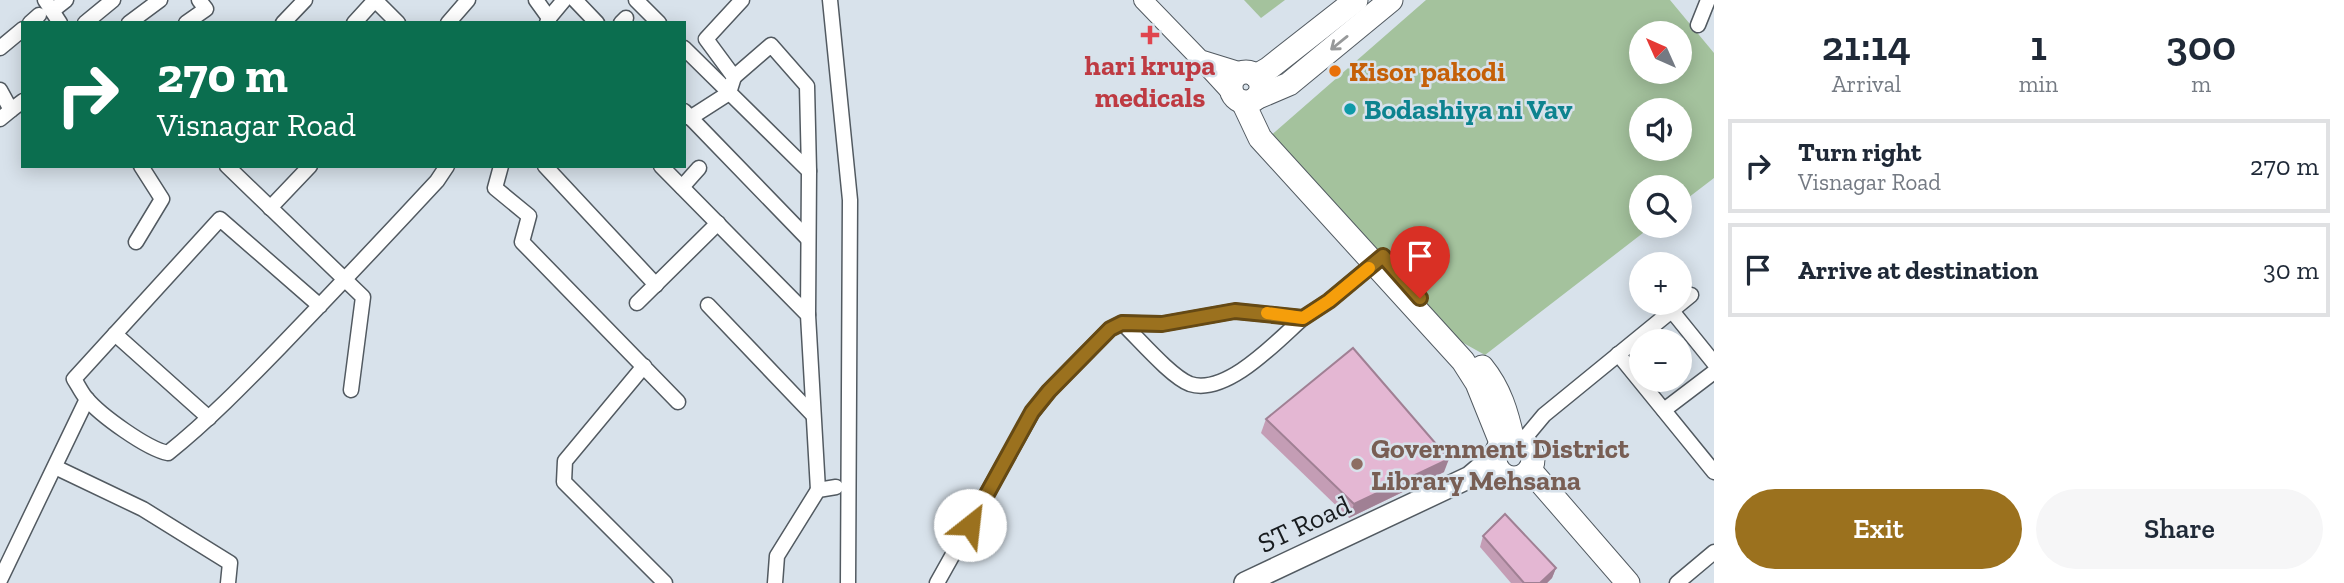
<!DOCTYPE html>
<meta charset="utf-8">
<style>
body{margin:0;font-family:"Zilla Slab",serif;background:#f6f6f7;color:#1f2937;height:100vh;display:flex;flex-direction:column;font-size:26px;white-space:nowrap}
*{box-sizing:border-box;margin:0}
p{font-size:23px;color:#747a83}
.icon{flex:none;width:38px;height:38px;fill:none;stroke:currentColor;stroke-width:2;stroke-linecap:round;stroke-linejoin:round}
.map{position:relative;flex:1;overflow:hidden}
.panel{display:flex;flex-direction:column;background:#fff;width:630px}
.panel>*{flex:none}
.hud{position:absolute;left:21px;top:21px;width:665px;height:147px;border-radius:0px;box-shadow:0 4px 18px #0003;background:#0b6e4f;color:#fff;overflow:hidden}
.needle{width:46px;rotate:315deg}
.buttons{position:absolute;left:1629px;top:21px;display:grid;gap:14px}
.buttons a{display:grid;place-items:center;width:63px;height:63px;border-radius:50%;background:#fff;box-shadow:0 4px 18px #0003;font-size:35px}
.pin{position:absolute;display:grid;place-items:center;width:60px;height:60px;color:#fff;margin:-72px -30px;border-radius:50% 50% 50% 0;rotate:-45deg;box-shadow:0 0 7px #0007}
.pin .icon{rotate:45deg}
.me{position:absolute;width:77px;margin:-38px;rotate:29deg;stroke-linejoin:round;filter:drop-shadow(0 0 5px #0008)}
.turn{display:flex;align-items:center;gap:24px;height:147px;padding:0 21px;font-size:32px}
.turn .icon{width:91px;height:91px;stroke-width:2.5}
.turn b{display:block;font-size:49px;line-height:60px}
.eta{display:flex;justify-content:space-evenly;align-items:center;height:119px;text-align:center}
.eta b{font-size:42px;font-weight:600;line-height:49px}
.primary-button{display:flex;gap:14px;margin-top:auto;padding:14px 21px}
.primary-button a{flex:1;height:80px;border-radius:42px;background:#9b711e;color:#fff;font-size:28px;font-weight:600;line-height:80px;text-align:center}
.primary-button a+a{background:#f6f6f7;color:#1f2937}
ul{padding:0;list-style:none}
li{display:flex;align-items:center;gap:21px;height:94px;margin:0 14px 10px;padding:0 7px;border:4px solid #e0e1e3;border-radius:0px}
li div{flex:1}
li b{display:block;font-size:26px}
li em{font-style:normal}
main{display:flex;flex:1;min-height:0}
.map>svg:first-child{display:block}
.green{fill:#a4c29d;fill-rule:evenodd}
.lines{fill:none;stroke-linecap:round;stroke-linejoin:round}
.minor-casing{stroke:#525a61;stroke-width:17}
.tertiary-casing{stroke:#525a61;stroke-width:20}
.secondary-casing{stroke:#525a61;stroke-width:24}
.primary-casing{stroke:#525a61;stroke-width:25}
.minor{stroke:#fff;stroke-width:14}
.tertiary{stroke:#fff;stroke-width:18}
.secondary{stroke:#fff;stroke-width:21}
.primary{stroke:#fff;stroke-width:23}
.wall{fill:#c49db5}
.shaded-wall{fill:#a08094}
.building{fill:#e4b7d3;stroke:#a08094;stroke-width:2}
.oneway{stroke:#97999a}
.route-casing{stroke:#654914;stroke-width:18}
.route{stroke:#9b711e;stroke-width:12}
.slow{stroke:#f59e0b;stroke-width:12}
.health-dot{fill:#e0444e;stroke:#d8e2eb;stroke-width:2.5}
.food-dot{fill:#e8710a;stroke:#d8e2eb;stroke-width:2.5}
.culture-dot{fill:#0f9aa8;stroke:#d8e2eb;stroke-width:2.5}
.education-dot{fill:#8d6e63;stroke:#d8e2eb;stroke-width:2.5}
.labels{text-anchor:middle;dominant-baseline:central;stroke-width:5;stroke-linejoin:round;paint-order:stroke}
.health-label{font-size:28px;font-weight:bold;fill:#be3a42;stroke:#d8e2eb}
.food-label{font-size:28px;font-weight:bold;fill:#c56008;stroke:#d8e2eb;text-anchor:start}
.culture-label{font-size:28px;font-weight:bold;fill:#0d838f;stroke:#d8e2eb;text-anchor:start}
.education-label{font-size:28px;font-weight:bold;fill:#785e54;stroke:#d8e2eb;text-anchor:start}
.street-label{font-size:28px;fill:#181c1f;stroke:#d8e2eb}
</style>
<main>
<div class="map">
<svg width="1714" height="583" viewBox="0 0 1714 583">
<rect width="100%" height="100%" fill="#d8e2eb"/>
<!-- green -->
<g class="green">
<path d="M 1244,0 L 1285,0 L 1261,18 Z"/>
<path d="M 1426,0 L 1670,0 L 1714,53 L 1714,178 L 1680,204 L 1680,187 L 1642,187 L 1642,226 L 1652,226 L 1485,355 L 1458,340 L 1268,138 ZM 1642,33 L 1680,33 L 1680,72 L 1642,72 ZM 1642,110 L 1680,110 L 1680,149 L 1642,149 Z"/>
</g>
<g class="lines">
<!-- minor casing -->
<g class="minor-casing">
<g id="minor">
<path d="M 45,0 L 60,23"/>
<path d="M 536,0 L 549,18 L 547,23"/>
<path d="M 575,0 L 597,23"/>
<path d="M 636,0 L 659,23"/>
<path d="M 830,0 L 850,200 L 848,583"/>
<path d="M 52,11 L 66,0"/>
<path d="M 549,18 L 564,0"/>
<path d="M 30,23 L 39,15"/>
<path d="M 85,23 L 113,0"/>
<path d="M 129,23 L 160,0"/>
<path d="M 186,23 L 206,9 L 199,0"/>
<path d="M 283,23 L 305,0"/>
<path d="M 354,23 L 375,0 L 398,23"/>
<path d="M 448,23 L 468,0"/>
<path d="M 621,23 L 626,18"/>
<path d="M 1698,25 L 1708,0"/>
<path d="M 0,48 L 23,29"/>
<path d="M 684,48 L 809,171 L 808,315"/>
<path d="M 734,77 L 771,45 L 807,86 L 809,171"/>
<path d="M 0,90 L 11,110 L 0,119"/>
<path d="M 11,110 L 23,101"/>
<path d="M 684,111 L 808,239"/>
<path d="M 690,118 L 729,93 L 734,77 L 706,39 L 742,0"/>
<path d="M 227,166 L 363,297 L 351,390"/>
<path d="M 501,166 L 495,188 L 529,216 L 522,242 L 678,402"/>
<path d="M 545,166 L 656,285"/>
<path d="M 661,166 L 808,315 L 818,490"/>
<path d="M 682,187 L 699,168"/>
<path d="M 270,208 L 310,166"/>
<path d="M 136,242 L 162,199 L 141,166"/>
<path d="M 637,303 L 718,223"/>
<path d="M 708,305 L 813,415"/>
<path d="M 320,306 L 220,219 L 74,379 C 78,385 81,392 86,398 C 100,415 147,449 168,453 C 208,421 244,384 280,347 C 333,292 385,237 437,181 L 447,166"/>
<path d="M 1672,311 L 1714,363"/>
<path d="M 1122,323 C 1138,338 1171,377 1190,384 C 1227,396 1278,340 1303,318"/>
<path d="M 115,334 L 209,418"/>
<path d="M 1618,354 L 1714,472"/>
<path d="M 644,366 L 565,461 L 564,482 L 665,583"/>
<path d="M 1664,410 L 1714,372"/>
<path d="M 1524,443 L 1529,433 L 1544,415 L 1691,295"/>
<path d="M 55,467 L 143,509 L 230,563 L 228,583"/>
<path d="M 0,580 L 87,399"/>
<path d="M 775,583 L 777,556 L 818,490 L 836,487"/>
<path d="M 937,583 L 1032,413 L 1049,391 L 1110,329 L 1122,323 L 1162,324 L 1235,311 L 1303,318 L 1329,301 L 1378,260"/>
<path d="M 1677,583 L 1714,552"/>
</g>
</g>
<!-- tertiary casing -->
<g class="tertiary-casing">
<g id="tertiary">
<path d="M 1143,0 L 1200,59 L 1242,72"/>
<path d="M 1200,59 L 1233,95"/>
</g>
</g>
<!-- secondary casing -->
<g class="secondary-casing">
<path id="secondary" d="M 1245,583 L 1470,477 L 1496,455"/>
</g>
<!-- primary casing -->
<g class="primary-casing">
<g id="primary">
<circle cx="1246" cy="87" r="15"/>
<path d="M 1256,76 L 1268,69 L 1356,0"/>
<path d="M 1256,98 L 1289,84 L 1391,0"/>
<path d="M 1243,102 L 1260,138 L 1463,361 L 1477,383 L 1502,445"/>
<path d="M 1482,367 C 1500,389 1507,413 1513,441"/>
<circle cx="1514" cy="459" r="19"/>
<path d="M 1530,470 L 1628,583"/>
</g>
</g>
<!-- minor -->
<use href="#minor" class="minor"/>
<!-- tertiary -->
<use href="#tertiary" class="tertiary"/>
<!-- secondary -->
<use href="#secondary" class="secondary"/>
<!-- primary -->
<use href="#primary" class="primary"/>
</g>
<!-- wall -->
<g class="wall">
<path d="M 1266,419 L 1444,472 L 1349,518 L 1261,433 Z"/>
<path d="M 1483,536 L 1556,568 L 1552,578 L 1547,583 L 1511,583 L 1480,547 Z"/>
</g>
<!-- shaded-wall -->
<g class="shaded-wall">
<path d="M 1449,459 L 1444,472 L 1349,518 L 1354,504 Z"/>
<path d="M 1556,568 L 1552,578 L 1547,583 L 1540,583 Z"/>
</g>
<!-- building -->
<g class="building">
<path d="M 1353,348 L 1449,459 L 1354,504 L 1266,419 Z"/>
<path d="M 1505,514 L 1556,568 L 1540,583 L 1524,583 L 1483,536 Z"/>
</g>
<!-- one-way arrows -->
<defs><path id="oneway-shaft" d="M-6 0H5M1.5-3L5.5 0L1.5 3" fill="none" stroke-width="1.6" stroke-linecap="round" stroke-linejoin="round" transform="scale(1.75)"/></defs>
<use class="oneway" href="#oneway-shaft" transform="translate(1339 43) rotate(141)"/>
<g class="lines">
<!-- route casing -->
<g class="route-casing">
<path id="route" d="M 970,525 L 1032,412 L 1049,391 L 1110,329 L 1122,323 L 1162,324 L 1235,311 L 1303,318 L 1329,301 L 1383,256 L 1420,298"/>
</g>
<!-- route -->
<use href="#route" class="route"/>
<!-- slow -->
<path class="slow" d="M 1267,313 L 1303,318 L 1329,301 L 1369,268"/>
</g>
<!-- markers -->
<path class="health-dot" d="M1146.5 24.5h7v7h7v7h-7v7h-7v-7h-7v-7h7z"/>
<circle class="food-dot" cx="1335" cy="71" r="7"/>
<circle class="culture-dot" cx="1350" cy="109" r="7"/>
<circle class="education-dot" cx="1357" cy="464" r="7"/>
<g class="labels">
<!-- health labels -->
<g class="health-label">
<text x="1150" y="65">hari krupa<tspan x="1150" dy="32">medicals</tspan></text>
</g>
<!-- food labels -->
<g class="food-label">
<text x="1349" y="71">Kisor pakodi</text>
</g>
<!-- culture labels -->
<g class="culture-label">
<text x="1364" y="109">Bodashiya ni Vav</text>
</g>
<!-- education labels -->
<g class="education-label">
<text x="1371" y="448">Government District<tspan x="1371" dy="32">Library Mehsana</tspan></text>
</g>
<!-- street labels -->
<g class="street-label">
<text transform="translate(1304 524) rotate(-25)">ST Road</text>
</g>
</g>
</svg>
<div class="buttons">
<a><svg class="needle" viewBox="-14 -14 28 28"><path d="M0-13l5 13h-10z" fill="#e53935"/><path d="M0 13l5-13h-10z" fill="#747a83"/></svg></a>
<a><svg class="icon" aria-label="sound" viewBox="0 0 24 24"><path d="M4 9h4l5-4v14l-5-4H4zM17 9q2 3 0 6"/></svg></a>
<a><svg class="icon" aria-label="search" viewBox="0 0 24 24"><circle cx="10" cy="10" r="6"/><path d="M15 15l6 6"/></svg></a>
<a>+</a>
<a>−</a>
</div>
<div class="pin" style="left:1420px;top:298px;background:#d93025"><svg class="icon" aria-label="arrive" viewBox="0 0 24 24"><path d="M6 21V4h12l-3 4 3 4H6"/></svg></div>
<svg class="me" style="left:970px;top:525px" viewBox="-20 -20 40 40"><circle r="19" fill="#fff"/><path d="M0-13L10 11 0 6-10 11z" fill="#9b711e"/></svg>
<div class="hud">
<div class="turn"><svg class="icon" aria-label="right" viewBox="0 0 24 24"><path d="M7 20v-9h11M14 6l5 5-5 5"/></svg><div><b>270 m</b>Visnagar Road</div></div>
</div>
</div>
<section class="panel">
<div class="eta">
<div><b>21:14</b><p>Arrival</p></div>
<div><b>1</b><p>min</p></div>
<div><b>300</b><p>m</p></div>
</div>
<ul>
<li><svg class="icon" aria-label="right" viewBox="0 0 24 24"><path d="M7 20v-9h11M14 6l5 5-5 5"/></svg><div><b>Turn right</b><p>Visnagar Road</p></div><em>270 m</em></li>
<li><svg class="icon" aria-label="arrive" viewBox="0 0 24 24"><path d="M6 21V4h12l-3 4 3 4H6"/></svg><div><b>Arrive at destination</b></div><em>30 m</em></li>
</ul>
<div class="primary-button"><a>Exit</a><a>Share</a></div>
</section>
</main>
